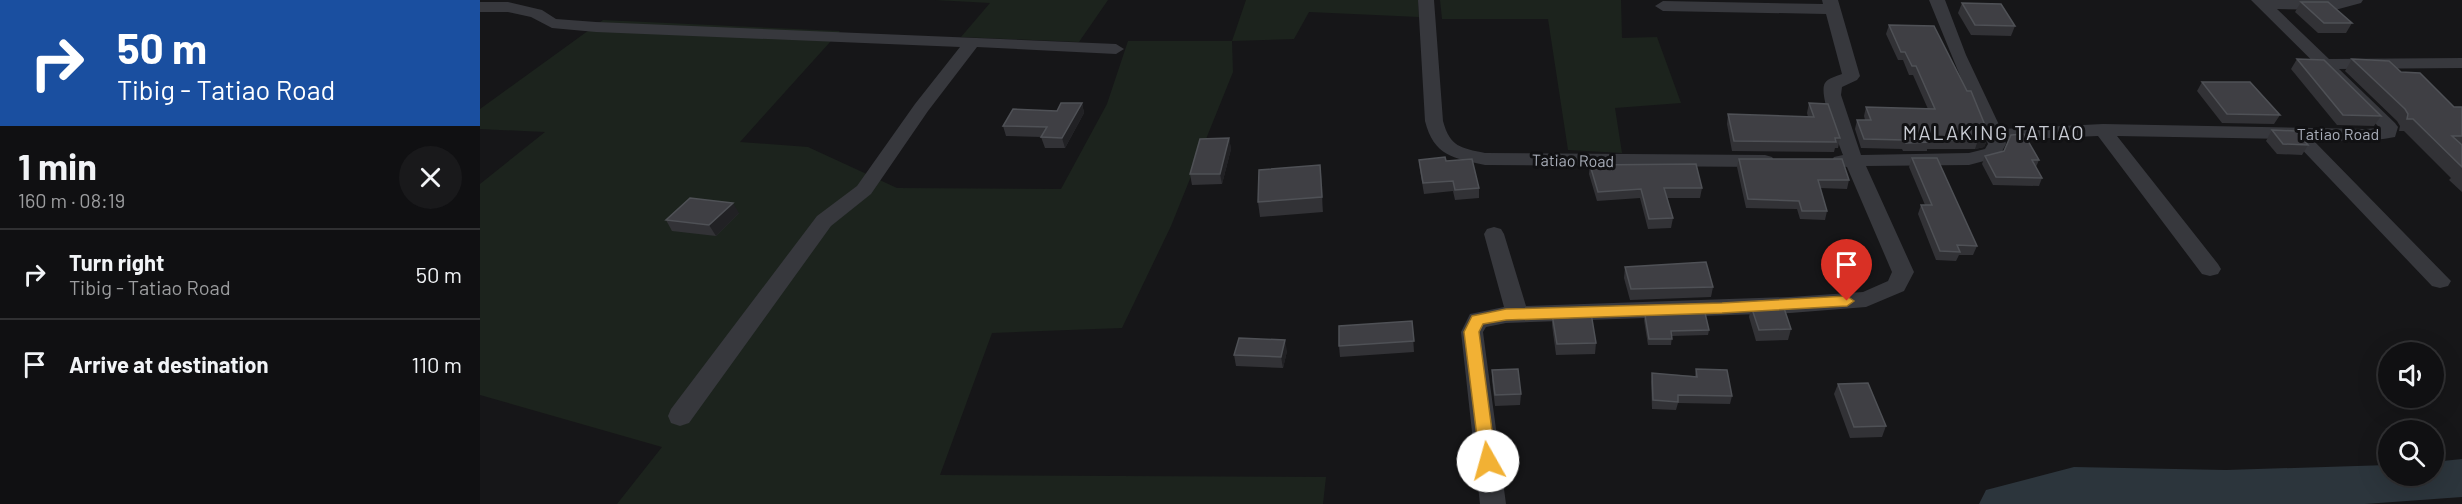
<!DOCTYPE html>
<meta charset="utf-8">
<style>
body{margin:0;font-family:Barlow,sans-serif;background:#19191b;color:#f1f3f6;height:100vh;display:flex;flex-direction:column;font-size:22px;white-space:nowrap}
*{box-sizing:border-box;margin:0}
p{font-size:20px;color:#9c9d9f}
.icon{flex:none;width:33px;height:33px;fill:none;stroke:currentColor;stroke-width:2;stroke-linecap:round;stroke-linejoin:round}
.map{position:relative;flex:1;overflow:hidden}
.sheet{display:flex;flex-direction:column;background:#101012;width:480px}
.sheet>*{flex:none}
.banner{background:#1a4fa0;color:#fff;overflow:hidden}
.tools{position:absolute;left:1898px;top:342px;display:grid;gap:12px}
.tools a{display:grid;place-items:center;width:66px;height:66px;border-radius:50%;background:#101012;box-shadow:0 6px 24px #0002,0 0 0 2px #303032;font-size:30px}
.pin{position:absolute;display:grid;place-items:center;width:51px;height:51px;color:#fff;margin:-62px -26px;border-radius:50% 50% 50% 0;rotate:-45deg;box-shadow:0 0 6px #0007}
.pin .icon{rotate:45deg}
.me{position:absolute;width:66px;margin:-33px;rotate:353deg;stroke-linejoin:round;filter:drop-shadow(0 0 4px #0008)}
.turn{display:flex;align-items:center;gap:21px;height:126px;padding:0 18px;font-size:27px}
.turn .icon{width:78px;height:78px;stroke-width:2.5}
.turn b{display:block;font-size:42px;line-height:51px}
.round{display:grid;place-items:center;flex:none;width:63px;height:63px;border-radius:32px;background:#19191b}
.head{display:flex;align-items:center;justify-content:space-between;height:102px;padding:0 18px}
h1{font-size:36px;font-weight:700;line-height:45px}
ul{padding:0;list-style:none}
li{display:flex;align-items:center;gap:18px;height:90px;padding:0 18px;border-top:2px solid #303032}
li div{flex:1}
li b{display:block;font-size:22px}
li em{font-style:normal}
main{display:flex;flex:1;min-height:0}
.map>svg:first-child{display:block}
.green{fill:#1c231d}
.lines{fill:none;stroke-linecap:round;stroke-linejoin:round}
.river{fill:#2c353c;fill-rule:evenodd}
.minor{fill:#37383d;fill-rule:evenodd}
.wall{fill:#323236}
.shaded-wall{fill:#212124}
.building{fill:#3f3f44;stroke:#4f5156;stroke-width:1.5}
.route{fill:#f2b134;stroke:#9d7322;stroke-width:1.5}
.labels{text-anchor:middle;dominant-baseline:central;stroke-width:6;stroke-linejoin:round;paint-order:stroke}
.street-label{font-size:16px;fill:#a8adb8;stroke:#111113}
.quarter-label{font-size:20px;letter-spacing:1.5px;fill:#c9ccd4;stroke:#111113}
</style>
<main>
<section class="sheet">
<div class="banner">
<div class="turn"><svg class="icon" aria-label="right" viewBox="0 0 24 24"><path d="M7 20v-9h11M14 6l5 5-5 5"/></svg><div><b>50 m</b>Tibig - Tatiao Road</div></div>
</div>
<div class="head"><div><h1>1 min</h1><p>160 m · 08:19</p></div><a class="round"><svg class="icon" aria-label="close" viewBox="0 0 24 24"><path d="M6 6l12 12M18 6L6 18"/></svg></a></div>
<ul>
<li><svg class="icon" aria-label="right" viewBox="0 0 24 24"><path d="M7 20v-9h11M14 6l5 5-5 5"/></svg><div><b>Turn right</b><p>Tibig - Tatiao Road</p></div><em>50 m</em></li>
<li><svg class="icon" aria-label="arrive" viewBox="0 0 24 24"><path d="M6 21V4h12l-3 4 3 4H6"/></svg><div><b>Arrive at destination</b></div><em>110 m</em></li>
</ul>
</section>
<div class="map">
<svg width="1982" height="504" viewBox="0 0 1982 504">
<rect width="100%" height="100%" fill="#161618"/>
<!-- green -->
<g class="green">
<path d="M 455,0 L 628,0 L 599,42 L 481,37 L 510,3 Z"/>
<path d="M 766,0 L 938,0 L 939,17 L 829,12 L 814,39 L 752,41 L 753,72 L 691,226 L 642,328 L 512,333 L 460,475 L 846,477 L 843,504 L 137,504 L 182,447 L 0,395 L 0,184 L 65,132 L 0,129 L 0,109 L 123,20 L 360,31 L 260,142 L 328,147 L 417,188 L 581,189 L 627,104 L 648,41 L 752,41 Z"/>
<path d="M 960,0 L 1141,0 L 1142,38 L 1177,37 L 1201,103 L 1135,108 L 1142,153 L 1088,150 L 1068,19 L 962,19 Z"/>
</g>
<g class="lines">
<!-- river -->
<path class="river" d="M 1982,459 L 1982,497 L 1885,504 L 1499,504 L 1506,490 L 1594,467 L 1746,470 L 1908,465 L 1908,476 L 1953,476 L 1953,462 Z"/>
<!-- minor -->
<g class="minor">
<path d="M 938,0 L 954,0 L 963,121 C 970,147 981,148 1005,153 L 1285,155 L 1292,157 L 1295,161 L 1292,165 L 1285,167 L 1005,165 C 973,158 954,156 945,121 Z"/>
<path d="M 1342,0 L 1358,0 L 1380,76 L 1377,80 L 1362,87 L 1361,95 L 1381,155 L 1489,153 L 1505,149 L 1508,144 L 1449,0 L 1465,0 L 1486,55 L 1521,129 L 1623,124 L 1885,129 L 1900,128 L 1771,0 L 1883,0 L 1881,3 L 1855,10 L 1797,9 L 1849,59 L 1982,58 L 1982,68 L 1859,69 L 1915,123 L 1918,127 L 1915,137 C 1888,143 1860,140 1833,140 L 1971,281 L 1968,286 L 1960,288 L 1952,286 L 1812,139 L 1637,136 L 1738,264 L 1741,269 L 1738,274 L 1730,276 L 1722,274 L 1618,136 L 1525,140 L 1526,144 L 1519,157 L 1489,165 L 1386,166 L 1434,272 L 1424,291 L 1386,307 L 1310,313 L 1026,323 L 1006,327 L 1003,332 L 1026,504 L 1000,504 L 981,332 L 990,314 L 1024,307 L 1004,234 L 1007,229 L 1014,227 L 1021,229 L 1024,234 L 1046,306 L 1310,297 L 1383,292 L 1408,281 L 1412,272 L 1367,167 L 1354,165 L 1351,161 L 1354,157 L 1363,155 C 1358,141 1338,94 1345,83 C 1348,78 1357,76 1362,74 L 1346,14 L 1183,11 L 1175,6 L 1183,1 L 1343,4 Z"/>
<path d="M 0,2 L 28,2 L 62,10 L 76,19 L 116,22 L 636,44 L 644,49 L 636,54 L 497,47 L 448,111 L 391,194 L 351,226 L 209,423 L 200,426 L 191,423 L 188,416 L 191,409 L 337,216 L 377,186 L 435,104 L 480,47 L 116,32 L 72,28 L 51,17 L 28,12 L 0,12 Z"/>
</g>
</g>
<!-- wall -->
<g class="wall">
<path d="M 1821,2 L 1872,23 L 1866,33 L 1838,33 L 1815,12 Z"/>
<path d="M 1482,3 L 1535,26 L 1531,36 L 1491,35 L 1478,13 Z"/>
<path d="M 1409,25 L 1509,135 L 1504,147 L 1495,149 L 1447,149 L 1447,151 L 1423,151 L 1422,149 L 1381,148 L 1375,129 L 1377,120 L 1385,120 L 1384,116 L 1386,107 L 1448,109 L 1433,75 L 1429,75 L 1423,60 L 1418,60 L 1406,34 Z"/>
<path d="M 1817,59 L 1901,116 L 1894,126 L 1857,125 L 1811,69 Z"/>
<path d="M 1872,59 L 1921,72 L 1974,107 L 1982,107 L 1982,192 L 1969,180 L 1971,178 L 1924,131 L 1919,131 L 1920,126 L 1917,121 L 1865,71 Z"/>
<path d="M 1722,82 L 1800,115 L 1794,124 L 1742,123 L 1717,91 Z"/>
<path d="M 602,103 L 604,113 L 585,148 L 565,148 L 561,137 L 526,136 L 523,126 Z"/>
<path d="M 1329,103 L 1360,138 L 1358,148 L 1355,148 L 1354,152 L 1252,151 L 1247,124 L 1248,114 L 1328,117 L 1327,113 Z"/>
<path d="M 1792,130 L 1828,145 L 1822,155 L 1797,154 L 1786,141 Z"/>
<path d="M 749,138 L 751,149 L 742,184 L 712,185 L 710,174 Z"/>
<path d="M 1505,156 L 1559,160 L 1556,167 L 1562,178 L 1559,186 L 1513,185 L 1502,164 Z"/>
<path d="M 1432,158 L 1497,246 L 1493,255 L 1479,255 L 1476,261 L 1456,260 L 1438,214 L 1441,205 L 1445,205 L 1429,167 Z"/>
<path d="M 1259,159 L 1369,180 L 1367,189 L 1340,188 L 1347,211 L 1345,220 L 1320,219 L 1317,209 L 1266,208 L 1257,167 Z"/>
<path d="M 939,160 L 966,161 L 999,188 L 999,198 L 975,200 L 973,191 L 944,194 L 940,170 Z"/>
<path d="M 840,165 L 843,212 L 780,217 L 778,202 Z"/>
<path d="M 1110,165 L 1222,188 L 1220,198 L 1187,198 L 1193,218 L 1191,228 L 1168,229 L 1160,198 L 1117,201 L 1109,174 Z"/>
<path d="M 259,213 L 236,236 L 192,231 L 186,220 Z"/>
<path d="M 1145,267 L 1233,287 L 1231,297 L 1150,300 L 1144,278 Z"/>
<path d="M 1271,306 L 1311,329 L 1308,340 L 1276,341 L 1269,317 Z"/>
<path d="M 1072,314 L 1116,343 L 1115,354 L 1076,355 L 1072,325 Z"/>
<path d="M 1165,315 L 1229,330 L 1228,335 L 1192,336 L 1191,345 L 1168,345 L 1164,320 Z"/>
<path d="M 932,321 L 934,352 L 860,357 L 859,346 Z"/>
<path d="M 807,351 L 803,368 L 756,366 L 754,355 Z"/>
<path d="M 1216,369 L 1252,396 L 1250,404 L 1198,403 L 1196,410 L 1172,409 L 1171,382 L 1172,373 L 1215,376 Z"/>
<path d="M 1012,370 L 1041,394 L 1040,405 L 1015,406 L 1012,381 Z"/>
<path d="M 1358,384 L 1406,426 L 1402,437 L 1370,438 L 1354,394 Z"/>
</g>
<!-- shaded-wall -->
<g class="shaded-wall">
<path d="M 602,103 L 604,113 L 585,148 L 582,138 Z"/>
<path d="M 1509,135 L 1504,147 L 1495,149 L 1498,140 Z"/>
<path d="M 749,138 L 751,149 L 742,184 L 740,174 Z"/>
<path d="M 840,165 L 842,180 L 843,212 L 842,197 Z"/>
<path d="M 253,203 L 259,213 L 236,236 L 229,225 Z"/>
<path d="M 805,340 L 807,351 L 803,368 L 801,357 Z"/>
</g>
<!-- building -->
<g class="building">
<path d="M 1821,2 L 1848,2 L 1872,23 L 1844,23 Z"/>
<path d="M 1482,3 L 1521,4 L 1535,26 L 1495,25 Z"/>
<path d="M 1409,25 L 1454,26 L 1487,91 L 1491,91 L 1509,135 L 1507,138 L 1498,140 L 1449,140 L 1450,142 L 1426,143 L 1424,140 L 1384,139 L 1377,120 L 1391,120 L 1386,107 L 1455,109 L 1436,66 L 1432,66 L 1425,52 L 1421,52 Z"/>
<path d="M 1817,59 L 1844,60 L 1901,116 L 1863,115 Z"/>
<path d="M 1872,59 L 1909,61 L 1921,72 L 1940,73 L 1974,107 L 1982,107 L 1982,136 L 1972,136 L 1982,145 L 1982,167 L 1933,119 L 1927,119 L 1928,114 L 1925,109 Z"/>
<path d="M 1722,82 L 1770,82 L 1800,115 L 1747,114 Z"/>
<path d="M 581,103 L 602,103 L 582,138 L 561,137 L 567,127 L 523,126 L 533,109 L 577,111 Z"/>
<path d="M 1329,103 L 1348,104 L 1360,138 L 1355,138 L 1356,142 L 1254,141 L 1248,114 L 1334,117 Z"/>
<path d="M 1792,130 L 1816,131 L 1828,145 L 1803,144 Z"/>
<path d="M 1544,134 L 1559,160 L 1552,160 L 1562,178 L 1516,177 L 1505,156 L 1524,151 L 1531,135 Z"/>
<path d="M 749,138 L 740,174 L 710,174 L 720,139 Z"/>
<path d="M 965,157 L 966,161 L 992,159 L 999,188 L 975,190 L 973,181 L 943,183 L 939,160 Z"/>
<path d="M 1432,158 L 1457,158 L 1497,246 L 1477,245 L 1480,252 L 1460,251 L 1441,205 L 1452,205 Z"/>
<path d="M 1259,159 L 1362,159 L 1369,180 L 1338,180 L 1347,211 L 1322,211 L 1319,201 L 1268,199 Z"/>
<path d="M 1216,164 L 1222,188 L 1184,188 L 1193,218 L 1169,219 L 1161,189 L 1118,192 L 1110,165 Z"/>
<path d="M 840,165 L 842,197 L 778,202 L 779,170 Z"/>
<path d="M 210,198 L 253,203 L 229,225 L 186,220 Z"/>
<path d="M 1226,262 L 1233,287 L 1151,289 L 1145,267 Z"/>
<path d="M 1303,305 L 1311,329 L 1279,330 L 1271,306 Z"/>
<path d="M 1111,313 L 1116,343 L 1077,344 L 1072,314 Z"/>
<path d="M 1225,313 L 1229,330 L 1191,331 L 1192,339 L 1169,339 L 1165,315 Z"/>
<path d="M 932,321 L 934,341 L 859,346 L 859,326 Z"/>
<path d="M 759,338 L 805,340 L 801,357 L 754,355 Z"/>
<path d="M 1038,369 L 1041,394 L 1015,395 L 1012,370 Z"/>
<path d="M 1216,369 L 1247,370 L 1252,396 L 1198,395 L 1198,402 L 1173,400 L 1172,373 L 1217,377 Z"/>
<path d="M 1388,383 L 1406,426 L 1374,427 L 1358,384 Z"/>
</g>
<!-- route -->
<path class="route" d="M 1367,296 L 1374,301 L 1367,306 L 1242,313 L 1026,320 L 1003,324 L 999,332 L 1016,461 L 1014,466 L 1008,468 L 1002,466 L 1000,461 L 984,332 L 992,316 L 1026,309 L 1242,303 Z"/>
<g class="labels">
<!-- street labels -->
<g class="street-label">
<text x="1858" y="133">Tatiao Road</text>
<text transform="translate(1093 160) rotate(1)">Tatiao Road</text>
</g>
<!-- quarter labels -->
<g class="quarter-label">
<text x="1514" y="132">MALAKING TATIAO</text>
</g>
</g>
</svg>
<div class="tools">
<a><svg class="icon" aria-label="sound" viewBox="0 0 24 24"><path d="M4 9h4l5-4v14l-5-4H4zM17 9q2 3 0 6"/></svg></a>
<a><svg class="icon" aria-label="search" viewBox="0 0 24 24"><circle cx="10" cy="10" r="6"/><path d="M15 15l6 6"/></svg></a>
</div>
<div class="pin" style="left:1367px;top:301px;background:#d93025"><svg class="icon" aria-label="arrive" viewBox="0 0 24 24"><path d="M6 21V4h12l-3 4 3 4H6"/></svg></div>
<svg class="me" style="left:1008px;top:461px" viewBox="-20 -20 40 40"><circle r="19" fill="#fff"/><path d="M0-13L10 11 0 6-10 11z" fill="#f2b134"/></svg>
</div>
</main>
